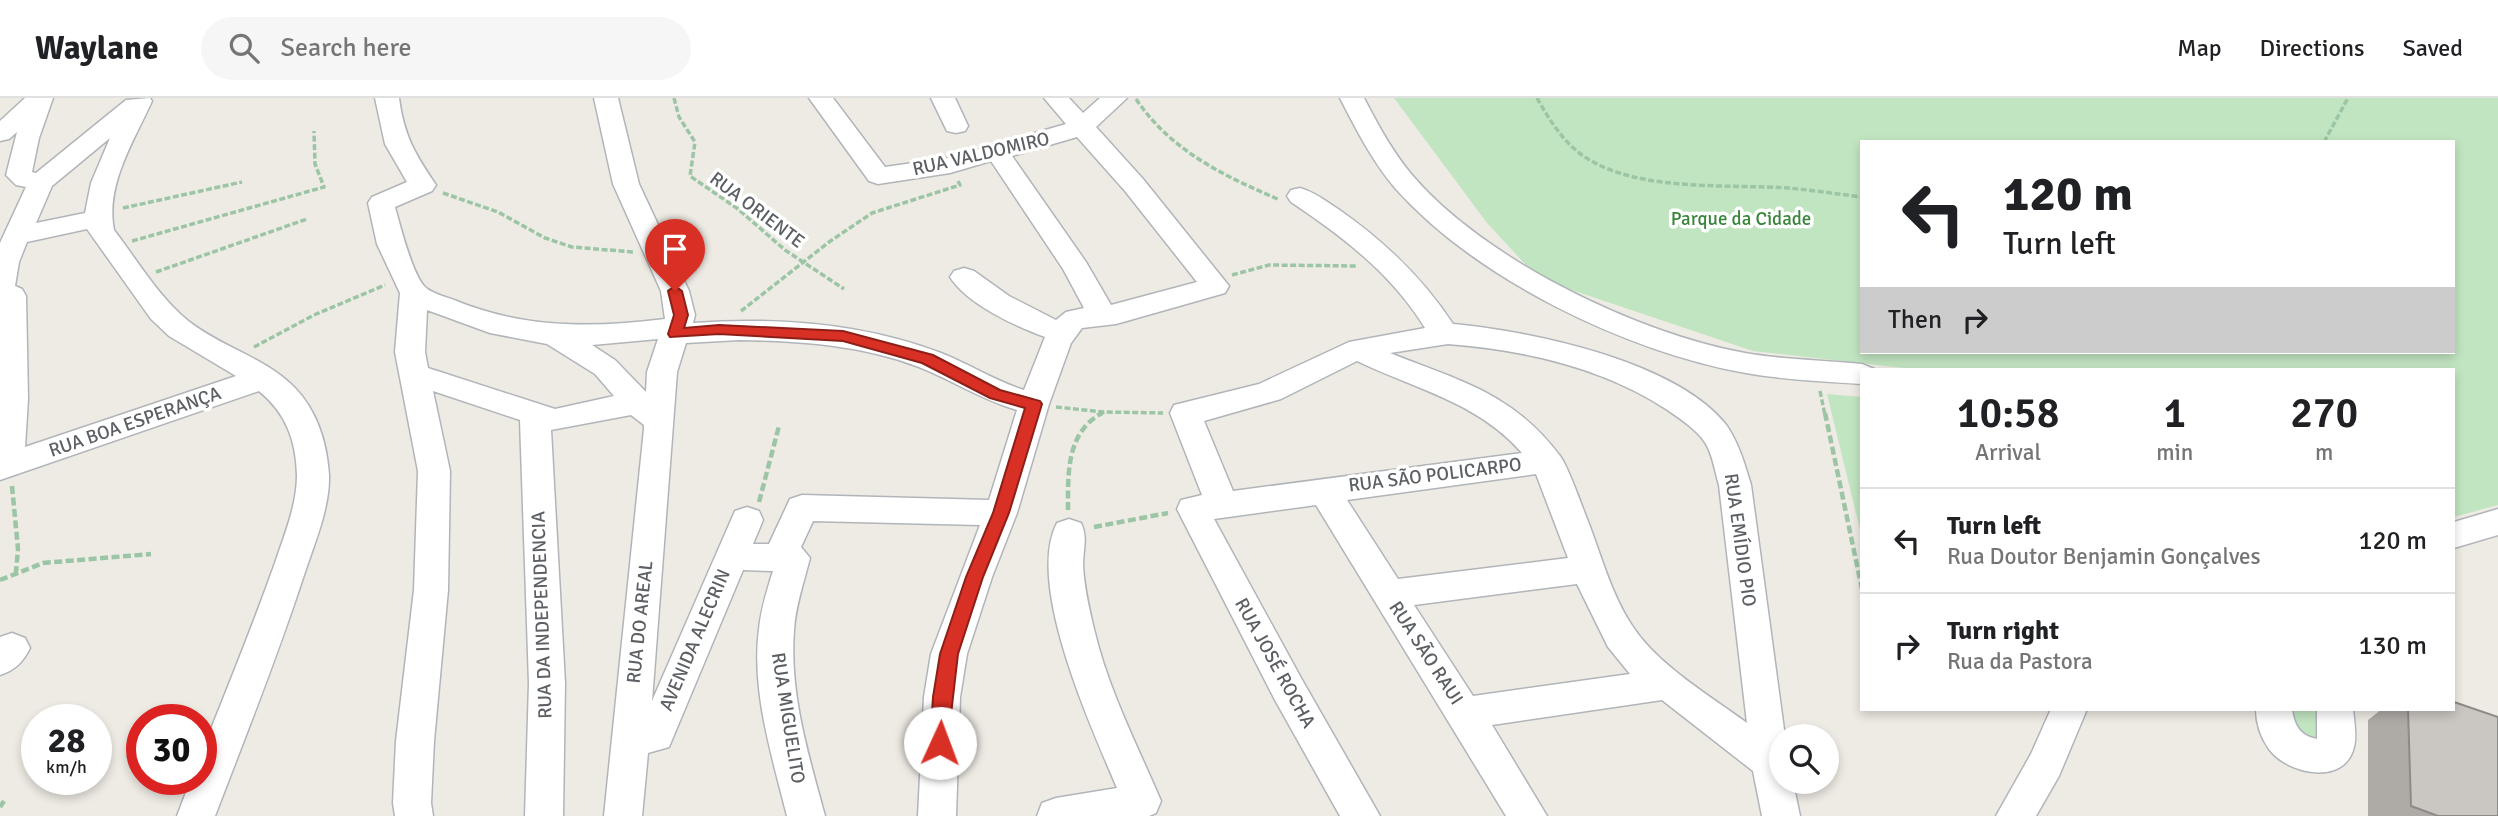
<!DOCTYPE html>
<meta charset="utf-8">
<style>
body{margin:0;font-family:Signika,sans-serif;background:#f6f6f6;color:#202124;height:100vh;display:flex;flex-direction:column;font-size:26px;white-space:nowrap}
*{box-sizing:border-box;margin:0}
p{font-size:23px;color:#757577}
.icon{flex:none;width:38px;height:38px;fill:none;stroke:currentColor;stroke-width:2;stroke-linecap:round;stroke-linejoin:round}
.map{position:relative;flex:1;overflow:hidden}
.details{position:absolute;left:1860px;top:270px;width:595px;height:343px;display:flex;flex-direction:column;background:#fff;border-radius:0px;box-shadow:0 4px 10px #0003}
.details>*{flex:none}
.hud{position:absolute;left:1860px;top:42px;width:595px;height:214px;border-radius:0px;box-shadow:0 4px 10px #0003;background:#fff;color:#202124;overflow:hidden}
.tools{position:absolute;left:1769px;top:626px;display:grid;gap:14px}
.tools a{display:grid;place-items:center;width:70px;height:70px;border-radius:50%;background:#fff;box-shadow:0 4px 10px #0003;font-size:35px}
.speed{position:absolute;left:21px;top:606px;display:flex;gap:14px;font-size:35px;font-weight:700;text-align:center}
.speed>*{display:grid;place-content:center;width:91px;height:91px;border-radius:50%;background:#fff;box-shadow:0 4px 10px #0003;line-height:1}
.speed small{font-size:18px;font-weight:400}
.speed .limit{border:10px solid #d22;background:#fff;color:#111}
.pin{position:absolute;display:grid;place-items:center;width:60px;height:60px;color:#fff;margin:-72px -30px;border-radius:50% 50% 50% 0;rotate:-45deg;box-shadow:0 0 7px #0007}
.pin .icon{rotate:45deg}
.me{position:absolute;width:77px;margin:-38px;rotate:2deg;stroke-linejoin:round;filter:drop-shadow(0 0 5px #0008)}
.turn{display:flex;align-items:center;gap:24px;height:147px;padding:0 28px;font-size:32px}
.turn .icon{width:91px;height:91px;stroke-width:2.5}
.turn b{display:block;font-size:49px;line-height:60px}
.then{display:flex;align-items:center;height:66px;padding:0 28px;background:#0003;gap:14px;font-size:26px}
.eta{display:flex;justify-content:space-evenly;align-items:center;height:119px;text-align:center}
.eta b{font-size:42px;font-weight:600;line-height:49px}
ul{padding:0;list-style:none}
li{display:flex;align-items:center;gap:21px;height:105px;padding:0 28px;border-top:2px solid #e0e0e0}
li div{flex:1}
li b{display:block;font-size:26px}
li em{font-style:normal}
header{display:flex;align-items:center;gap:42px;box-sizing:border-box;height:98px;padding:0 35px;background:#fff;border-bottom:2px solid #e0e0e0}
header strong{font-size:33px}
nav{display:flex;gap:38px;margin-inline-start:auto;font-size:24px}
.search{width:490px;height:63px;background:#f6f6f6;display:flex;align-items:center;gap:18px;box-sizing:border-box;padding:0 24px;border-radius:38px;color:#757577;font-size:26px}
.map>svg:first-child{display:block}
.green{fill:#c2e5c1;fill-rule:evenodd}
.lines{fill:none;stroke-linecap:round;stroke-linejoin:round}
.minor-casing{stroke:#b1b5b9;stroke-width:3}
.path-far1{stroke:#9bc5a5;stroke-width:3.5;stroke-dasharray:6 2.5;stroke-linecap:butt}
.path{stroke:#9bc5a5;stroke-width:4.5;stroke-dasharray:8 3.5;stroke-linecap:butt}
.minor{fill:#fff;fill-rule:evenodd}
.wall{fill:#aeaaa6}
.building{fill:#cac6c1;stroke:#8d8b87;stroke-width:2}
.route{fill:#d93025;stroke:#8d1f18;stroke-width:2}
.labels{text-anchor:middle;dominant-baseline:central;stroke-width:7;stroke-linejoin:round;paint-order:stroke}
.street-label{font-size:19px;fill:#5c6064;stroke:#fff}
.park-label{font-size:19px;fill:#39863b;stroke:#fff}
</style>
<header>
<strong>Waylane</strong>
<div class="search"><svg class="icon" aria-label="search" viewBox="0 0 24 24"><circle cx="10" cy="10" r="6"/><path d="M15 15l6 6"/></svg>Search here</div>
<nav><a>Map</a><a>Directions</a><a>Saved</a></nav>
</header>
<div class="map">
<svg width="2498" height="718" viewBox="0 0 2498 718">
<rect width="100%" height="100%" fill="#eeebe4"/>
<!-- green -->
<g class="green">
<path d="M 1394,0 L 2498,0 L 2498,407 L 2454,419 L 2454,271 L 1913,271 L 1753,253 L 1539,181 L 1487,125 ZM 1862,44 L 2454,44 L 2454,254 L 1862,254 Z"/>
<path d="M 1827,296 L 1862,299 L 1862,440 Z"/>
<path d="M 2289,611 L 2324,611 L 2325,639 L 2318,645 L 2288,631 Z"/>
</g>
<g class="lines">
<!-- minor casing -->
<g class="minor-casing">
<g id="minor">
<path d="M 25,0 L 53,0 L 39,40 L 32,74 L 36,75 L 126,2 L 150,0 L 152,3 C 134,43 105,87 114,132 C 137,162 158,198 187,222 C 220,249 265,259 295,290 C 317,313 327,345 329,377 C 330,409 315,444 305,474 C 278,557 246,637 215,718 L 177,718 L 191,681 L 201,681 L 201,656 C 226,593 252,530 275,465 C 284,438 297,407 297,377 C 296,342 286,315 259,293 L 0,382 L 0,145 L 26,89 L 16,87 L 6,77 L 17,34 L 9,41 L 0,43 L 0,23 ZM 110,40 L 91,85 L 85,115 L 36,125 L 52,88 ZM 87,131 L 151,221 L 169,238 L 236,278 L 25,349 L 28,301 L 26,198 L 22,191 L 15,188 L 19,164 L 27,144 Z"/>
<path d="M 375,0 L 399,0 C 404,38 415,56 436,87 L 432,93 L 395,109 C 400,127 412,176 425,189 C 431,195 446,199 454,202 C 524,231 592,230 665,221 L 661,193 L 613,86 L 594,0 L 618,0 L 639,86 L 689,193 L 695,217 L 693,225 C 776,219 862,225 941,255 C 969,266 995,283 1024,292 L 1045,239 C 1015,228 967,206 950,179 L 954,173 L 964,170 L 974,173 L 1009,198 L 1056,222 L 1066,214 L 1084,210 L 1063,171 L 991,63 L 950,75 L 878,86 L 869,83 L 809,0 L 833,0 L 885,69 L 948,60 L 1066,26 L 1044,0 L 1069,0 L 1083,15 L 1100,0 L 1127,0 L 1096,29 L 1143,81 L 1229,188 L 1225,195 L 1116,226 L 1082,230 L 1071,245 L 1049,306 L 1017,415 L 992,479 L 967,556 L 960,599 L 956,718 L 918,718 L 924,599 L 931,556 L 980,427 L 813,423 L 801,449 L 810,460 C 804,484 795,509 794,533 C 789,595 809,659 825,718 L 787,718 C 772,658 751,593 759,531 C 761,511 767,492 773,473 L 743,472 L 669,649 L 648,655 L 642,718 L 604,718 L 644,331 L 644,327 L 631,317 L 551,332 L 565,585 L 563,718 L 525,718 L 529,585 L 520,322 L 433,293 L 450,373 L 448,492 L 434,643 L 431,705 L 433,718 L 395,718 L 393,705 L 396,643 L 414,492 L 418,373 L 395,254 L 400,195 L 377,146 L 368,105 L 372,99 L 407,84 L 385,46 ZM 1077,39 L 1125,93 L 1197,184 L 1111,207 L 1086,164 L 1012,58 ZM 427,212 L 490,235 L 547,246 L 595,276 L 614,298 L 555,311 L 428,270 L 425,254 ZM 658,241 L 647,274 L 646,294 L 615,262 L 592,247 ZM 739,242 C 800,243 861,247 919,269 C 952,282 982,302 1017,312 L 989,402 L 802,397 L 790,401 L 769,446 L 753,446 L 763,422 L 759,413 L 747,409 L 735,413 L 652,603 L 677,274 L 686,245 Z"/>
<path d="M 931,0 L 955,0 L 968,28 L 965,33 L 956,35 L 947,33 Z"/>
<path d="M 1340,0 L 1364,0 C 1378,27 1392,53 1412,77 C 1483,161 1638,236 1745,255 C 1784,262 1823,262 1862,266 L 1874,271 L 1862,271 L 1862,286 C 1823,283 1784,282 1746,275 C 1627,254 1476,181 1395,90 C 1372,63 1356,31 1340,0 Z"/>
<path d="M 1300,90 C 1314,94 1326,103 1338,111 C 1384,143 1422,179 1453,226 C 1530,233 1677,263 1727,328 C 1739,346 1745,367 1751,387 L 1785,639 L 1782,639 L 1782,684 L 1793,684 L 1800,718 L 1762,718 L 1753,673 L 1662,602 L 1492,627 L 1547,718 L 1506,718 L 1316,407 L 1214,421 L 1301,580 L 1380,718 L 1340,718 L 1275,602 L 1177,411 L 1181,402 L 1202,397 L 1170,315 L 1174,307 L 1259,286 L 1349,244 L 1425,230 C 1392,176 1342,138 1291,104 L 1287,98 L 1291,92 ZM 1448,246 C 1524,252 1601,269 1666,311 C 1679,320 1698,332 1706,346 C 1713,358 1715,374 1719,387 L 1747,625 C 1710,598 1658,567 1633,529 C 1612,498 1602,460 1589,426 C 1582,409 1569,370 1560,358 C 1513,295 1460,283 1390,255 ZM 1357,263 C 1415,291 1478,304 1522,355 L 1233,393 L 1204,323 L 1281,301 ZM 1536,376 L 1568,460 L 1398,481 L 1347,402 ZM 1577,486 L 1608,549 L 1630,576 L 1473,598 L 1414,507 Z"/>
<path d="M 2498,411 L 2498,437 L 2454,450 L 2454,424 Z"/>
<path d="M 1069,421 L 1081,425 C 1088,439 1083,452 1083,467 C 1084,489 1089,510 1094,531 C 1108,591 1137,647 1161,703 L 1156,715 L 1149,718 L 1037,718 L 1042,705 L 1056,700 L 1117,690 C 1092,630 1025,486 1057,425 Z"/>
<path d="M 12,535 L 25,540 L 30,550 C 23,564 15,572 0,577 L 0,539 Z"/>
<path d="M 2051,611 L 2087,611 L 2059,678 L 2036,718 L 1996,718 L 2031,656 Z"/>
<path d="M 2256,611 L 2292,611 C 2294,627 2300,638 2317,641 L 2317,611 L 2353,611 C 2354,622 2357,638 2354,649 C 2345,688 2288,677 2269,651 C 2261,640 2256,625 2256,611 Z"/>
</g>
</g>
<!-- path-far1 -->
<g class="path-far1">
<path d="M 674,0 L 679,19 L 695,44 L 690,78 L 738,111 L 785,152 L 844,191"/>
<path d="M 1537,0 C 1550,23 1565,47 1588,61 C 1642,94 1727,86 1788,90 C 1812,92 1837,96 1862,99"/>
<path d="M 1136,1 C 1171,53 1224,78 1280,102"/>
<path d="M 2324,44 L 2348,0"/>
<path d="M 443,95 L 498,114 L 545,140 L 572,149 L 633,154"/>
<path d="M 123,110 L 242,84"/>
<path d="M 132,143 L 324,89 L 315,66 L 314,33"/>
<path d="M 156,174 L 307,121"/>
<path d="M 1232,177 L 1269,167 L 1358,168"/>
<path d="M 741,213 L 829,144 L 872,115 L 960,87 L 958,83"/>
<path d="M 254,249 L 314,217 L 385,187"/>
<path d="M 1820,293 L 1825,317"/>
<path d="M 1056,309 L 1104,314 L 1163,315"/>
<path d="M 1099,317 L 1104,314"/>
</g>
<!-- path -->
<g class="path">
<path d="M 1825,315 L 1862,491"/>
<path d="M 12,388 L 18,451 L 16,474"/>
<path d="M 759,404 L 779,328"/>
<path d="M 1068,412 C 1068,375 1066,335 1102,315"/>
<path d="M 1094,429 L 1168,415"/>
<path d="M 0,482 L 43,465 L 151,456"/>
<path d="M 0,709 L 4,703"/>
</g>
<!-- minor -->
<use href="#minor" class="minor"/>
</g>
<!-- wall -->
<path class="wall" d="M 2382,611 L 2454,611 L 2498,718 L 2368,718 L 2368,622 Z"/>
<!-- building -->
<path class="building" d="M 2454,604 L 2498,619 L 2498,718 L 2438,718 L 2411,708 L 2408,611 L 2454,611 Z"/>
<!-- route -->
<path class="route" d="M 675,188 L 682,193 L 688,217 L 684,230 L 719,227 L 843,233 L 933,257 L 1000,292 L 1040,303 L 1042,306 L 1009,415 L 983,479 L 958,556 L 947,651 L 940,654 L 933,651 L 930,645 L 933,599 L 940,556 L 966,479 L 993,415 L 1025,310 L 990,300 L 922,265 L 843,243 L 719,236 L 670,239 L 668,236 L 674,217 L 668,193 Z"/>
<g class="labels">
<!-- street labels -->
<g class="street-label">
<text transform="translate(981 56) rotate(-13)">RUA VALDOMIRO</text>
<text transform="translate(757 112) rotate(37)">RUA ORIENTE</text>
<text transform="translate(135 324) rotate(-19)">RUA BOA ESPERANÇA</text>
<text transform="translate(1435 377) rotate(-7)">RUA SÃO POLICARPO</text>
<text transform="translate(1740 442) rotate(82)">RUA EMÍDIO PIO</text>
<text transform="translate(542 517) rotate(-92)">RUA DA INDEPENDENCIA</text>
<text transform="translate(640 524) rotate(-84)">RUA DO AREAL</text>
<text transform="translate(695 542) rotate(-67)">AVENIDA ALECRIN</text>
<text transform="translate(1426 555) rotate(57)">RUA SÃO RAUI</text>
<text transform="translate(1275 565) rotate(61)">RUA JOSÉ ROCHA</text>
<text transform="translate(788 620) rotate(81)">RUA MIGUELITO</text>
</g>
<!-- park labels -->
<g class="park-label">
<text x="1741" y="121">Parque da Cidade</text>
</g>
</g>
</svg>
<div class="tools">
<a><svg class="icon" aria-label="search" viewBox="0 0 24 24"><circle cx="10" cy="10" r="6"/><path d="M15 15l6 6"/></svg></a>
</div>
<div class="speed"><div>28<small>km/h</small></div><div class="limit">30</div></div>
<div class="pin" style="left:675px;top:193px;background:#d93025"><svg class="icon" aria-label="arrive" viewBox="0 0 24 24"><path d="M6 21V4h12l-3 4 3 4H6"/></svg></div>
<svg class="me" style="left:940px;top:645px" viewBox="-20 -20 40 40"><circle r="19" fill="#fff"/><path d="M0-13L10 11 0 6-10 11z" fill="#d93025"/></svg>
<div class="hud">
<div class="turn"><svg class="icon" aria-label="left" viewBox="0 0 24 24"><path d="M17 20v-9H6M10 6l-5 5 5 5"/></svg><div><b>120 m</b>Turn left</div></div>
<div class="then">Then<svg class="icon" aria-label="right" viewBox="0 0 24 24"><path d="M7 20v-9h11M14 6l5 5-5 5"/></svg></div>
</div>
<section class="details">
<div class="eta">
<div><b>10:58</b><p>Arrival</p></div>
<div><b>1</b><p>min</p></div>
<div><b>270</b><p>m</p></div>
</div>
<ul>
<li><svg class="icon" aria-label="left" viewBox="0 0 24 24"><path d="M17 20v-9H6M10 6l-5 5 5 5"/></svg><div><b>Turn left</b><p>Rua Doutor Benjamin Gonçalves</p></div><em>120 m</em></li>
<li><svg class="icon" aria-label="right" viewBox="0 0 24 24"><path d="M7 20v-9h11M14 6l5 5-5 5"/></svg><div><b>Turn right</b><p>Rua da Pastora</p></div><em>130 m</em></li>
</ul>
</section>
</div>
